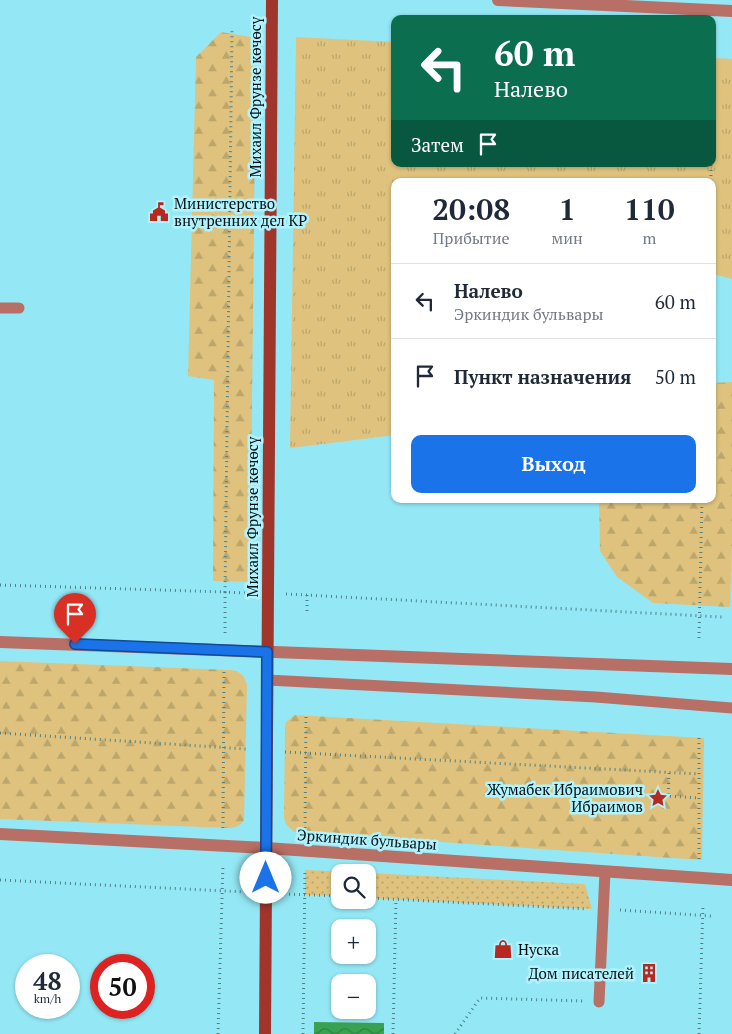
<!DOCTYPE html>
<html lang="ru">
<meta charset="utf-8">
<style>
body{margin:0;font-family:"PT Serif",serif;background:#f2f2f3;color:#1f2937;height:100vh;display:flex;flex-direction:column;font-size:19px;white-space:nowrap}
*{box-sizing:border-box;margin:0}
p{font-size:16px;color:#747a83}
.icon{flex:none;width:28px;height:28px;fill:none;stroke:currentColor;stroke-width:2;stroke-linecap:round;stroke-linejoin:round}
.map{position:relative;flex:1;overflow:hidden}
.sheet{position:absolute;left:391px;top:178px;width:325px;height:325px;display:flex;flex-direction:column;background:#fff;border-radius:10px;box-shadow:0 1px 4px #0004}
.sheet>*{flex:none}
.banner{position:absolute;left:391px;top:15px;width:325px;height:152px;border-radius:10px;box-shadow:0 1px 4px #0004;background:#0b6e4f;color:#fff;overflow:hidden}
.controls{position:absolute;left:331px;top:864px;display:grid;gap:10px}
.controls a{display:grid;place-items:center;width:45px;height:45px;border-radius:10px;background:#fff;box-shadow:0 1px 4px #0004;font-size:25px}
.speed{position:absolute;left:15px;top:954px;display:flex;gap:10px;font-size:25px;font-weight:700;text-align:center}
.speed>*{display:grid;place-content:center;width:65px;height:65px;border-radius:50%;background:#fff;box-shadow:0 1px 4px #0004;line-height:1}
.speed small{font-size:12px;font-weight:400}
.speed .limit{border:8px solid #d22;background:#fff;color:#111}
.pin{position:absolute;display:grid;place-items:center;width:42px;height:42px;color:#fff;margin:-51px -21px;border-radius:50% 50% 50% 0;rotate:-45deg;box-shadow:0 0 5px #0007}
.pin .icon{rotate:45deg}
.me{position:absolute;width:55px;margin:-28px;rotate:0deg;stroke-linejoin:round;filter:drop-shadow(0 0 4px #0008)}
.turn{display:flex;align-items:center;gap:18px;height:105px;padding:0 20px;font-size:22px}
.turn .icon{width:65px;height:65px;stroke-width:2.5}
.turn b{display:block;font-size:35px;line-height:42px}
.then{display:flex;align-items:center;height:48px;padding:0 20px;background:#0003;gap:10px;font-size:19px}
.eta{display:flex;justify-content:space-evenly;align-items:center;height:85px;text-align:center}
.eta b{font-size:30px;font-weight:700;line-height:35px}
.button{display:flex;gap:10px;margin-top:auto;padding:10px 20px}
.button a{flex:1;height:58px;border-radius:10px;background:#1a73e8;color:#fff;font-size:20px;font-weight:700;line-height:58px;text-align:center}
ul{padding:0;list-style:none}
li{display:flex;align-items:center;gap:15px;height:75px;padding:0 20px;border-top:1px solid #e0e1e3}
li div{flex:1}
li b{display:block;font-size:19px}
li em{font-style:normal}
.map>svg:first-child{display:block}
.grass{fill:url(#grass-dots)}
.forest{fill:url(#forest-firs)}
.park{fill:url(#park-tufts)}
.water{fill:url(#water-waves)}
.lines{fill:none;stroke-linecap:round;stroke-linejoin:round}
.path{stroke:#4d8189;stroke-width:3;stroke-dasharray:1 4;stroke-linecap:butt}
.service{stroke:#b86f65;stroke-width:11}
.minor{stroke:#b86f65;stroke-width:12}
.secondary{stroke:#a0352c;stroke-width:12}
.route-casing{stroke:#114b97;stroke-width:12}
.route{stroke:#1a73e8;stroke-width:9}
.labels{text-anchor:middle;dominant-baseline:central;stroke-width:5;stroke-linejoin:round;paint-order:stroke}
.street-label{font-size:15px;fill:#001014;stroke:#b1f2fd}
.poi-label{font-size:15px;fill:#001014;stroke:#b1f2fd;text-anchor:start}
</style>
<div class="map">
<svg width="732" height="1034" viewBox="0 0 732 1034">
<defs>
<pattern id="grass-dots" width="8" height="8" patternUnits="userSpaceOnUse" patternTransform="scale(1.25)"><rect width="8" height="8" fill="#dec27d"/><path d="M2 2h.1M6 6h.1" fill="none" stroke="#bda66b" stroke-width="1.8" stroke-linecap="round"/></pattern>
<pattern id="forest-firs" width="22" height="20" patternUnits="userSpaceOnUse" patternTransform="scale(1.25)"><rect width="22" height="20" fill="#dec27d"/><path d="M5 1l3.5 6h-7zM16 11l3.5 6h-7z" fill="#bda66b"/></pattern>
<pattern id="park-tufts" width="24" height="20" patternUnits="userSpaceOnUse" patternTransform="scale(1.25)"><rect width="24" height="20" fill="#dec27d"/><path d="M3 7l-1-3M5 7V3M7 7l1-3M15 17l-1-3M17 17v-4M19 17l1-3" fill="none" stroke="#bda66b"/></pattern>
<pattern id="water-waves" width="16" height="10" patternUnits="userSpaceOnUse" patternTransform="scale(1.25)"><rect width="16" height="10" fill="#38a152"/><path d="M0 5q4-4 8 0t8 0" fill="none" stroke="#2d8243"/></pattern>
</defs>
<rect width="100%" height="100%" fill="#94e8f5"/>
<!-- grass -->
<g class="grass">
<path d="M 305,870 L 352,872 L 340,872 L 340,896 L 305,895 Z"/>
<path d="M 368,873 L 585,884 L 592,909 L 368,898 Z"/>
</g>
<!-- forest -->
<g class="forest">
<path d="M 221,32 L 256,38 L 250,582 L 213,581 L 214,380 L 188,376 L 196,57 Z"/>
<path d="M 732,382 L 732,544 L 730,607 L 653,603 L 617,577 L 600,551 L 599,499 L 712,499 L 713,383 Z"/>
<path d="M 0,661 L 230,670 C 240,671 244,675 247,685 L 244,820 C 240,826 236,828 228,828 L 0,819 Z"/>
<path d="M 295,715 L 704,738 L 702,860 L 294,832 L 286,824 L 284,818 L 285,728 L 286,722 Z"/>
</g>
<!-- park -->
<path class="park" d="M 296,37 L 395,42 L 395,164 L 712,164 L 713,58 L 732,59 L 732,279 L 713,274 L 712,181 L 395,181 L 395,435 L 290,448 Z"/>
<!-- water -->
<path class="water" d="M 314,1022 L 384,1023 L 384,1034 L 314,1034 Z"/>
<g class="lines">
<!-- path -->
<g class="path">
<path d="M 712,121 L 714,55"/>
<path d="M 711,181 L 711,164"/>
<path d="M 0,585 L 225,592 L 232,31"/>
<path d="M 286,594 L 722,617"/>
<path d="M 307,595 L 307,615"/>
<path d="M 225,633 L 225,592 L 246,593"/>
<path d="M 699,638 L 702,499"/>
<path d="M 0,733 L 246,749"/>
<path d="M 699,738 L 699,859"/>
<path d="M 285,752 L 699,774"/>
<path d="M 669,773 L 668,796 L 699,798"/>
<path d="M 223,828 L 224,669"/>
<path d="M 305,833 L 306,715"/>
<path d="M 0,880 L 246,892"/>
<path d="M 284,894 L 340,896"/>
<path d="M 368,898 L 587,909"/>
<path d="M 620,910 L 711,916"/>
<path d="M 218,1034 L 223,864"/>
<path d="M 303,1034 L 305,870"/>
<path d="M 393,1034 L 396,899"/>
<path d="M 455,1034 L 480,998 L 583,1001"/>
<path d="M 699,1034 L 703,905"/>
</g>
<!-- service -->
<g class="service">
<path d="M 0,308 L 19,308"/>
<path d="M 267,680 L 596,697 L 732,708"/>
<path d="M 599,1002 L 605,872"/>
</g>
<!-- minor -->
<g class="minor">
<path d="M 498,0 L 732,11"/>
<path d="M 0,642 L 732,669"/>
<path d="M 0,834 L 266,848 L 732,880"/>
</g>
<!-- secondary -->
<path class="secondary" d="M 265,1034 L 272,0"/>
</g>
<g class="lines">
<!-- route casing -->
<g class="route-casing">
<path id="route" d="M 75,644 L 267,652 L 266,878"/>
</g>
<!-- route -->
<use href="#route" class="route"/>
</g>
<!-- icons -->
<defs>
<g id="civic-bare" transform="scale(1.5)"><path d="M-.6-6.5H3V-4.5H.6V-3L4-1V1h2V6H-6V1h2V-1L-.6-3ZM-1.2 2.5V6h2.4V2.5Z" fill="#b72821" stroke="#b1f2fd" stroke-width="2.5" paint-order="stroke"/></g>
<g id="sight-bare" transform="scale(1.5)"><path d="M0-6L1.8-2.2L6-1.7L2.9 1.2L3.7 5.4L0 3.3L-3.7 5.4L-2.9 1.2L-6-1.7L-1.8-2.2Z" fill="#b72821" stroke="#b1f2fd" stroke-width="2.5" paint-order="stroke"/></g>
<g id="shop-bare" transform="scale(1.5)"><path d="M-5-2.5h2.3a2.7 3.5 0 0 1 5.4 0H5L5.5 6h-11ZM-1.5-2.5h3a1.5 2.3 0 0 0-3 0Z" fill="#b72821" stroke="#b1f2fd" stroke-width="2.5" paint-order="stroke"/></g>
<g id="building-bare" transform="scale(1.5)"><path d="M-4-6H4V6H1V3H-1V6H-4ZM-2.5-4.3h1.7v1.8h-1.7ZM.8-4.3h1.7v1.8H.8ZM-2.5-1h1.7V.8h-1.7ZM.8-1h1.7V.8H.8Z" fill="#b72821" stroke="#b1f2fd" stroke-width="2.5" paint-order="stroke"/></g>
</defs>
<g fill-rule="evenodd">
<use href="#civic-bare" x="159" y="212"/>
<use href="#sight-bare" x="658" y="798"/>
<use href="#shop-bare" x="503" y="949"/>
<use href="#building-bare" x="649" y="973"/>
</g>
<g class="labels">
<!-- street labels -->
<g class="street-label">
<text transform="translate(255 97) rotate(-90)">Михаил Фрунзе көчөсү</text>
<text transform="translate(252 517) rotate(-90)">Михаил Фрунзе көчөсү</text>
<text transform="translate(367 839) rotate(4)">Эркиндик бульвары</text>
</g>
<!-- poi labels -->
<g class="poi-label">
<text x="174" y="203">Министерство<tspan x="174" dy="17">внутренних дел КР</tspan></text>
<text x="643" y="789" text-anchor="end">Жумабек Ибраимович<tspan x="643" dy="17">Ибраимов</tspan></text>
<text x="518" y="949">Нуска</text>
<text x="634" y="973" text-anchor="end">Дом писателей</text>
</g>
</g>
</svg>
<div class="controls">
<a><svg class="icon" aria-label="search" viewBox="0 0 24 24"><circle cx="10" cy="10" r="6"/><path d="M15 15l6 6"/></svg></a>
<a>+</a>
<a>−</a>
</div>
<div class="speed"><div>48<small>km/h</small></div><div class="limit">50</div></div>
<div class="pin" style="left:75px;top:644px;background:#d93025"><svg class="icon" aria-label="arrive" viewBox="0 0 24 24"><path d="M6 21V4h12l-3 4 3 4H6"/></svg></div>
<svg class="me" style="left:266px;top:878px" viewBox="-20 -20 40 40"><circle r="19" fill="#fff"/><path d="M0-13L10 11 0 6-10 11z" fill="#1a73e8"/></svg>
<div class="banner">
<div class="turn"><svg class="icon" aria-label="left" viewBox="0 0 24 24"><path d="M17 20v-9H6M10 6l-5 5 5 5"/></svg><div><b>60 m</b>Налево</div></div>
<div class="then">Затем<svg class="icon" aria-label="arrive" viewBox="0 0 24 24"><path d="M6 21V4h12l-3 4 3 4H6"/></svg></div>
</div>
<section class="sheet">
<div class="eta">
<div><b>20:08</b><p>Прибытие</p></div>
<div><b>1</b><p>мин</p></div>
<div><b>110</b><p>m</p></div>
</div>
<ul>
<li><svg class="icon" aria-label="left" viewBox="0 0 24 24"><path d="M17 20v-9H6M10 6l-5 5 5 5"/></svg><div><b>Налево</b><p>Эркиндик бульвары</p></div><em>60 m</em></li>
<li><svg class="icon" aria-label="arrive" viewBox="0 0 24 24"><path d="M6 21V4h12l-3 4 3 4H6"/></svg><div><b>Пункт назначения</b></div><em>50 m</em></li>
</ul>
<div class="button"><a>Выход</a></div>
</section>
</div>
